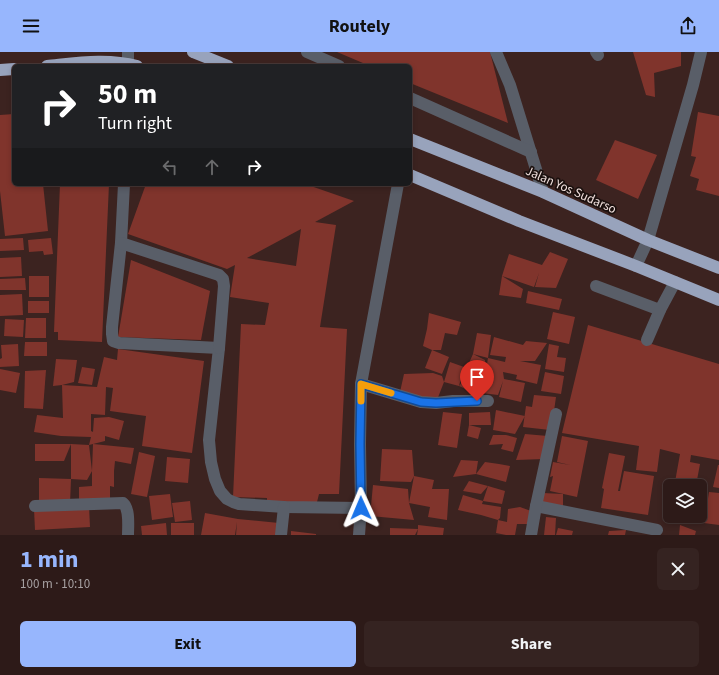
<!DOCTYPE html>
<meta charset="utf-8">
<style>
body{margin:0;font-family:"Source Sans 3",sans-serif;background:#352321;color:#f1f3f6;height:100vh;display:flex;flex-direction:column;font-size:15px;white-space:nowrap}
*{box-sizing:border-box;margin:0}
p{font-size:13px;color:#a7a1a2}
.icon{flex:none;width:22px;height:22px;fill:none;stroke:currentColor;stroke-width:2;stroke-linecap:round;stroke-linejoin:round}
.map{position:relative;height:483px;overflow:hidden}
.details{display:flex;flex-direction:column;background:#2d1a18;flex:1}
.details>*{flex:none}
.hud{position:absolute;left:12px;top:12px;width:400px;height:122px;border-radius:6px;box-shadow:0 2px 6px #0003,0 0 0 1px #483837;background:#202124;color:#fff;overflow:hidden}
.buttons{position:absolute;left:663px;top:427px;display:grid;gap:8px}
.buttons a{display:grid;place-items:center;width:44px;height:44px;border-radius:6px;background:#2d1a18;box-shadow:0 2px 6px #0003,0 0 0 1px #483837;font-size:20px}
.pin{position:absolute;display:grid;place-items:center;width:34px;height:34px;color:#fff;margin:-41px -17px;border-radius:50% 50% 50% 0;rotate:-45deg;box-shadow:0 0 4px #0007}
.pin .icon{rotate:45deg}
.me{position:absolute;width:44px;margin:-22px;rotate:359deg;stroke-linejoin:round;filter:drop-shadow(0 0 3px #0008)}
.turn{display:flex;align-items:center;gap:14px;height:84px;padding:0 20px;font-size:18px}
.turn .icon{width:52px;height:52px;stroke-width:2.5}
.turn b{display:block;font-size:28px;line-height:34px}
.lanes{display:flex;align-items:center;height:38px;padding:0 20px;background:#0003;justify-content:center;gap:20px;direction:ltr}
.lanes .off{opacity:.35}
.round{display:grid;place-items:center;flex:none;width:42px;height:42px;border-radius:6px;background:#352321}
.overview{display:flex;align-items:center;justify-content:space-between;height:68px;padding:0 20px}
h1{font-size:24px;font-weight:700;line-height:30px;color:#97b6fd}
.action{display:flex;gap:8px;margin-top:auto;padding:8px 20px}
.action a{flex:1;height:46px;border-radius:6px;background:#97b6fd;color:#111;font-size:16px;font-weight:700;line-height:46px;text-align:center}
.action a+a{background:#352321;color:#f1f3f6}
header{display:flex;justify-content:space-between;align-items:center;height:52px;padding:0 20px;background:#97b6fd;color:#111;font-size:18px;font-weight:700}
.map>svg:first-child{display:block}
.building{fill:#80342c;fill-rule:evenodd}
.lines{fill:none;stroke-linecap:round;stroke-linejoin:round}
.minor{stroke:#595e68;stroke-width:12}
.highway{stroke:#98a3bc;stroke-width:12}
.route-casing{stroke:#114b97;stroke-width:10}
.route{stroke:#1a73e8;stroke-width:7}
.slow{stroke:#f59e0b;stroke-width:7}
.labels{text-anchor:middle;dominant-baseline:central;stroke-width:3.5;stroke-linejoin:round;paint-order:stroke}
.street-label{font-size:13px;fill:#f2e1de;stroke:#1b100e}
</style>
<header><svg class="icon" aria-label="menu" viewBox="0 0 24 24"><path d="M4 6h16M4 12h16M4 18h16"/></svg>Routely<svg class="icon" aria-label="share" viewBox="0 0 24 24"><path d="M12 15V3M7 8l5-5 5 5M5 13v7h14v-7"/></svg></header>
<div class="map">
<svg width="719" height="483" viewBox="0 0 719 483">
<rect width="100%" height="100%" fill="#3c2320"/>
<!-- building -->
<g class="building">
<path d="M 337,0 L 490,0 L 508,71 L 410,31 L 410,14 L 370,14 Z"/>
<path d="M 633,0 L 681,0 L 681,14 L 654,21 L 655,45 L 646,43 Z"/>
<path d="M 698,60 L 719,64 L 719,144 L 696,138 L 699,127 L 690,124 L 696,105 L 691,104 Z"/>
<path d="M 14,62 L 14,132 L 43,132 L 48,179 L 5,184 L 0,139 L 0,63 Z"/>
<path d="M 615,88 L 657,103 L 638,147 L 596,128 Z"/>
<path d="M 60,132 L 109,132 L 102,290 L 58,288 L 58,280 L 54,280 Z"/>
<path d="M 146,132 L 305,132 L 354,149 L 315,170 L 336,173 L 320,275 L 347,277 L 339,442 L 319,442 L 316,454 L 267,453 L 267,446 L 233,445 L 241,272 L 265,273 L 269,251 L 230,245 L 235,213 L 227,217 L 128,182 ZM 301,177 L 296,214 L 247,206 Z"/>
<path d="M 23,186 L 24,198 L 0,199 L 0,187 Z"/>
<path d="M 51,186 L 53,202 L 44,203 L 43,199 L 29,200 L 28,188 Z"/>
<path d="M 550,200 L 568,207 L 556,236 L 535,235 L 539,221 L 534,235 L 502,224 L 523,237 L 521,246 L 499,243 L 502,224 L 509,202 L 542,213 Z"/>
<path d="M 21,205 L 22,224 L 0,225 L 0,206 Z"/>
<path d="M 131,208 L 210,239 L 201,288 L 118,285 Z"/>
<rect x="29" y="224" width="20" height="21"/>
<path d="M 25,226 L 26,238 L 0,238 L 0,227 Z"/>
<path d="M 528,239 L 562,247 L 559,258 L 526,251 Z"/>
<path d="M 22,242 L 23,263 L 0,264 L 0,243 Z"/>
<rect x="28" y="249" width="21" height="12"/>
<path d="M 553,260 L 575,265 L 569,292 L 547,287 Z"/>
<path d="M 429,261 L 461,270 L 457,283 L 445,281 L 441,298 L 432,298 L 449,305 L 442,322 L 425,316 L 432,298 L 423,294 L 427,277 Z"/>
<path d="M 26,266 L 46,266 L 46,286 L 25,286 Z"/>
<path d="M 5,267 L 24,268 L 23,285 L 4,284 Z"/>
<path d="M 588,273 L 719,312 L 719,408 L 691,403 L 690,410 L 700,412 L 697,428 L 687,426 L 686,432 L 675,430 L 680,402 L 660,397 L 657,420 L 636,418 L 639,394 L 562,381 Z"/>
<path d="M 477,281 L 491,283 L 488,306 L 505,310 L 506,305 L 490,303 L 494,285 L 523,293 L 526,289 L 547,291 L 535,309 L 520,309 L 541,313 L 537,332 L 516,327 L 517,323 L 503,320 L 504,327 L 525,331 L 521,350 L 499,345 L 503,329 L 498,343 L 482,341 L 488,306 L 473,302 L 485,308 L 486,321 L 465,320 L 473,302 Z"/>
<path d="M 25,290 L 47,290 L 47,304 L 24,304 Z"/>
<path d="M 18,292 L 19,314 L 0,315 L 0,307 L 2,306 L 1,293 Z"/>
<path d="M 549,292 L 559,294 L 557,305 L 566,306 L 564,320 L 545,317 Z"/>
<path d="M 118,297 L 204,309 L 192,401 L 142,394 L 146,364 L 110,359 L 113,336 L 106,335 L 105,363 L 91,362 L 91,379 L 93,380 L 94,366 L 109,365 L 124,369 L 119,388 L 105,384 L 105,389 L 93,392 L 134,396 L 131,412 L 115,409 L 114,419 L 114,435 L 110,434 L 110,450 L 79,450 L 79,435 L 92,434 L 92,419 L 87,428 L 71,427 L 71,392 L 89,393 L 91,385 L 61,384 L 34,380 L 37,363 L 63,366 L 62,333 L 97,335 L 104,305 L 117,308 ZM 93,392 L 92,419 L 89,393 Z"/>
<path d="M 56,307 L 77,308 L 74,330 L 62,333 L 53,334 Z"/>
<path d="M 450,310 L 464,315 L 459,334 L 444,330 L 437,348 L 400,340 L 404,322 L 433,321 L 442,324 L 444,330 Z"/>
<path d="M 82,315 L 95,317 L 92,333 L 78,331 Z"/>
<path d="M 0,317 L 20,321 L 16,341 L 0,338 Z"/>
<path d="M 46,318 L 43,357 L 24,356 L 25,319 Z"/>
<path d="M 545,320 L 564,324 L 561,342 L 541,339 Z"/>
<path d="M 468,323 L 481,327 L 477,342 L 459,334 Z"/>
<path d="M 534,343 L 556,345 L 554,359 L 550,378 L 523,375 L 526,354 L 532,355 Z"/>
<path d="M 496,358 L 525,364 L 515,382 L 493,378 Z"/>
<path d="M 443,360 L 462,362 L 457,396 L 438,393 Z"/>
<path d="M 490,360 L 491,373 L 469,373 L 469,361 Z"/>
<path d="M 469,373 L 481,376 L 478,387 L 467,384 Z"/>
<path d="M 525,382 L 548,384 L 544,407 L 516,408 Z"/>
<path d="M 493,383 L 506,383 L 517,386 L 513,400 L 501,397 L 503,392 L 489,393 Z"/>
<path d="M 562,384 L 588,389 L 577,445 L 550,439 L 553,424 L 550,425 L 553,410 L 570,413 L 557,410 Z"/>
<path d="M 35,392 L 71,392 L 64,409 L 35,409 Z"/>
<path d="M 382,397 L 412,398 L 414,424 L 434,428 L 432,437 L 449,437 L 447,468 L 428,465 L 430,455 L 409,451 L 414,468 L 370,464 L 373,433 L 408,437 L 409,451 L 414,424 L 411,430 L 380,429 Z"/>
<path d="M 139,400 L 155,404 L 147,445 L 131,442 Z"/>
<path d="M 609,401 L 625,404 L 618,439 L 620,439 L 624,419 L 654,424 L 648,463 L 601,456 L 604,437 L 602,436 Z"/>
<path d="M 167,405 L 190,407 L 188,431 L 165,429 Z"/>
<path d="M 461,408 L 478,409 L 476,422 L 453,425 Z"/>
<path d="M 485,410 L 499,412 L 510,414 L 506,430 L 476,422 Z"/>
<path d="M 718,413 L 719,413 L 719,436 L 713,435 Z"/>
<path d="M 39,426 L 71,427 L 70,452 L 39,451 Z"/>
<path d="M 469,429 L 488,434 L 481,442 L 463,439 Z"/>
<path d="M 488,434 L 505,439 L 502,452 L 483,449 Z"/>
<path d="M 709,440 L 719,441 L 719,473 L 704,471 Z"/>
<path d="M 543,441 L 563,442 L 563,458 L 540,455 Z"/>
<path d="M 170,442 L 173,465 L 152,468 L 149,444 Z"/>
<path d="M 463,443 L 483,449 L 482,452 L 501,455 L 500,466 L 498,468 L 481,463 L 458,458 Z"/>
<path d="M 190,449 L 192,468 L 175,470 L 172,451 Z"/>
<path d="M 89,454 L 90,475 L 35,478 L 34,457 Z"/>
<path d="M 520,455 L 531,459 L 528,472 L 517,472 L 515,483 L 506,483 L 496,481 L 498,468 L 507,470 L 508,457 Z"/>
<path d="M 205,461 L 238,467 L 279,471 L 278,483 L 236,483 L 237,470 L 235,483 L 201,483 Z"/>
<path d="M 546,465 L 556,466 L 555,483 L 544,483 Z"/>
<path d="M 166,471 L 167,483 L 142,483 L 141,474 Z"/>
<rect x="171" y="471" width="23" height="12"/>
<path d="M 418,473 L 444,476 L 443,483 L 417,483 L 418,477 L 415,483 L 390,483 L 390,476 L 418,477 Z"/>
<path d="M 680,473 L 696,479 L 695,483 L 679,483 Z"/>
<path d="M 558,476 L 573,479 L 572,483 L 556,483 Z"/>
<path d="M 626,478 L 625,483 L 608,483 L 609,479 Z"/>
<path d="M 291,479 L 316,482 L 316,483 L 291,483 Z"/>
</g>
<g class="lines">
<!-- minor -->
<g class="minor">
<path d="M 128,0 L 128,14"/>
<path d="M 307,0 L 339,14"/>
<path d="M 496,0 L 510,33 L 543,140"/>
<path d="M 596,0 L 598,3"/>
<path d="M 410,46 L 531,100"/>
<path d="M 124,132 L 121,191 L 112,275 L 112,282 L 113,289 L 119,291 L 219,296 L 209,388 L 211,410 L 215,427 L 220,439 L 227,447 L 233,450 L 239,452 L 284,455 L 361,456"/>
<path d="M 121,191 L 219,223 L 223,227 L 224,234 L 219,296"/>
<path d="M 636,214 L 648,188 L 693,33 L 701,0"/>
<path d="M 596,234 L 660,258"/>
<path d="M 647,288 L 660,258 L 675,230"/>
<path d="M 361,332 L 421,350 L 436,351 L 453,349 L 488,349"/>
<path d="M 35,454 L 123,451 C 130,457 128,474 128,483"/>
<path d="M 536,454 L 657,478"/>
<path d="M 281,483 L 284,455"/>
<path d="M 359,483 L 361,456 L 360,392 L 361,332 L 398,132"/>
<path d="M 531,483 L 536,454 L 556,362"/>
</g>
<!-- highway -->
<g class="highway">
<path d="M 193,0 L 228,14"/>
<path d="M 47,14 C 77,11 107,6 137,14"/>
<path d="M 0,18 L 14,17"/>
<path d="M 410,87 L 543,140 L 648,188 L 719,216"/>
<path d="M 410,123 L 519,169 L 636,214 L 719,248"/>
</g>
</g>
<g class="lines">
<!-- route casing -->
<g class="route-casing">
<path id="route" d="M 361,456 L 360,392 L 361,332 L 421,350 L 436,351 L 477,349"/>
</g>
<!-- route -->
<use href="#route" class="route"/>
<!-- slow -->
<path class="slow" d="M 361,349 L 361,332 L 391,341"/>
</g>
<g class="labels">
<!-- street labels -->
<g class="street-label">
<text transform="translate(571 138) rotate(24)">Jalan Yos Sudarso</text>
</g>
</g>
</svg>
<div class="buttons">
<a><svg class="icon" aria-label="layers" viewBox="0 0 24 24"><path d="M12 4l9 5-9 5-9-5zM3 14l9 5 9-5"/></svg></a>
</div>
<div class="pin" style="left:477px;top:349px;background:#d93025"><svg class="icon" aria-label="arrive" viewBox="0 0 24 24"><path d="M6 21V4h12l-3 4 3 4H6"/></svg></div>
<svg class="me" style="left:361px;top:456px" viewBox="-20 -20 40 40"><path d="M0-17L14 15 0 8-14 15z" fill="#1a73e8" stroke="#fff" stroke-width="4"/></svg>
<div class="hud">
<div class="turn"><svg class="icon" aria-label="right" viewBox="0 0 24 24"><path d="M7 20v-9h11M14 6l5 5-5 5"/></svg><div><b>50 m</b>Turn right</div></div>
<div class="lanes"><svg class="icon off" aria-label="left" viewBox="0 0 24 24"><path d="M17 20v-9H6M10 6l-5 5 5 5"/></svg><svg class="icon off" aria-label="ahead" viewBox="0 0 24 24"><path d="M12 20V5M6 11l6-6 6 6"/></svg><svg class="icon" aria-label="right" viewBox="0 0 24 24"><path d="M7 20v-9h11M14 6l5 5-5 5"/></svg></div>
</div>
</div>
<section class="details">
<div class="overview"><div><h1>1 min</h1><p>100 m · 10:10</p></div><a class="round"><svg class="icon" aria-label="close" viewBox="0 0 24 24"><path d="M6 6l12 12M18 6L6 18"/></svg></a></div>
<div class="action"><a>Exit</a><a>Share</a></div>
</section>
